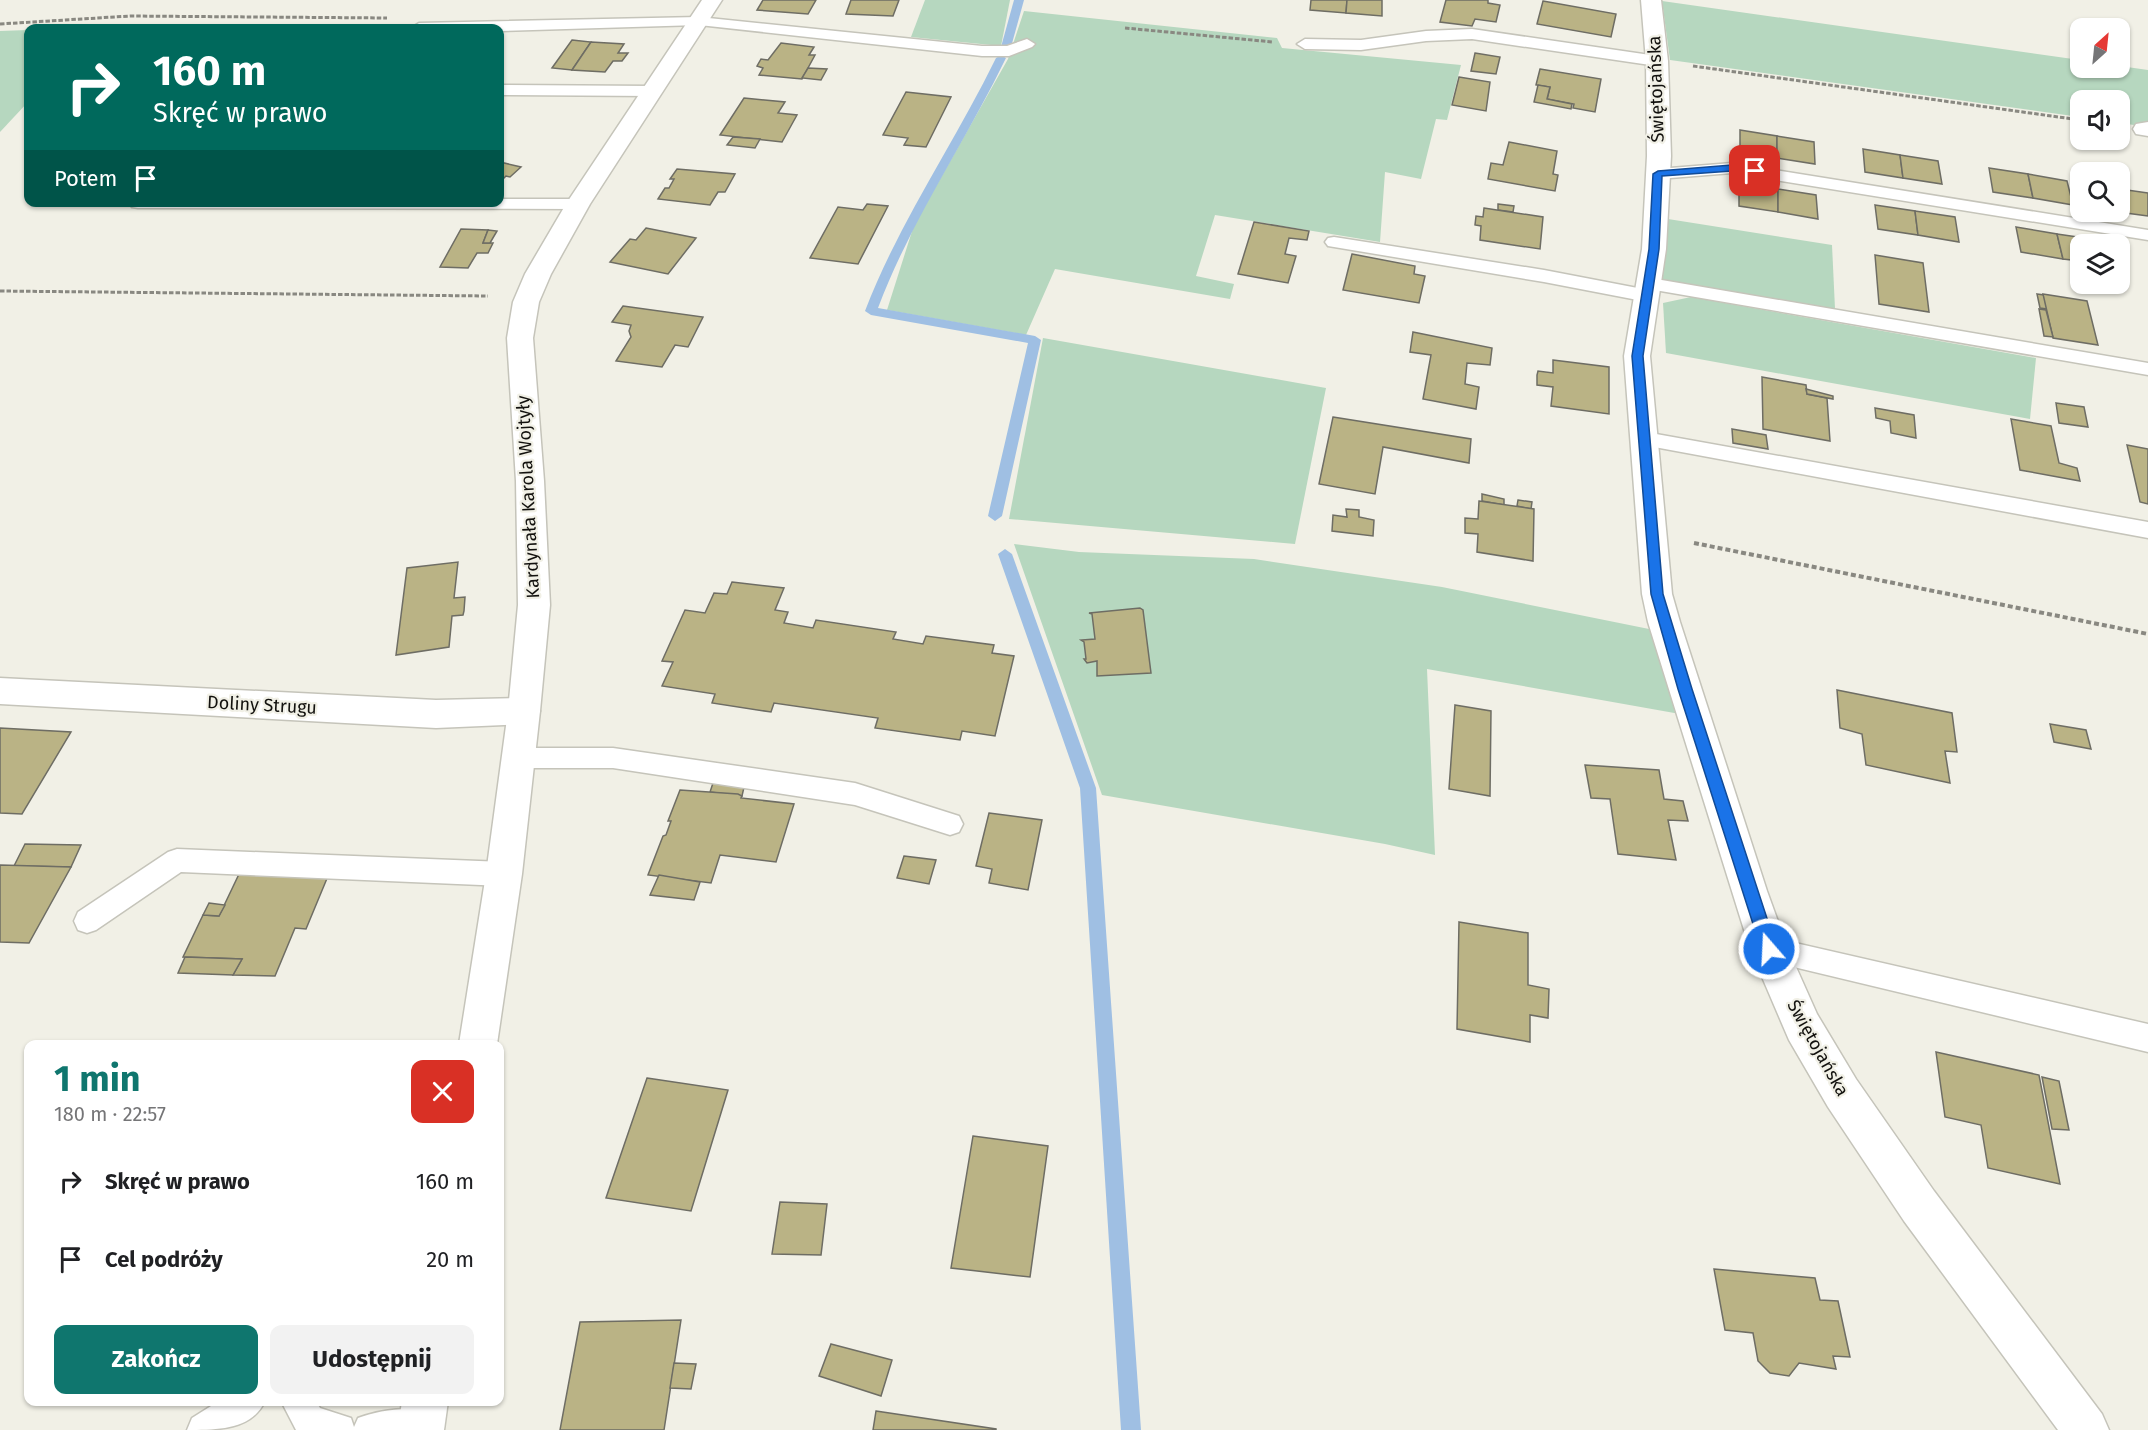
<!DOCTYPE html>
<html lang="pl">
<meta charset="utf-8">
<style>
body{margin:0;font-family:"Fira Sans",sans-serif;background:#f2f2f2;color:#202124;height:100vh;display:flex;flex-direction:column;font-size:22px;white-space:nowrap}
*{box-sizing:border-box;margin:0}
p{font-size:20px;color:#757577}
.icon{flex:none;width:33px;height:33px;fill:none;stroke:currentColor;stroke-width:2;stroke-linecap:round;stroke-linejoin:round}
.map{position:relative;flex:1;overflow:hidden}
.sheet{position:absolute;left:24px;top:1040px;width:480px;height:366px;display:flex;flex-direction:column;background:#fff;border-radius:12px;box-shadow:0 2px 4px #0004}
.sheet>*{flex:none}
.top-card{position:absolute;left:24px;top:24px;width:480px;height:183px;border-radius:12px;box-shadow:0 2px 4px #0004;background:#00695c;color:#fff;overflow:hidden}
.needle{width:39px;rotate:27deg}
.controls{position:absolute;left:2070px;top:18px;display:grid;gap:12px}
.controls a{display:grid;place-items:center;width:60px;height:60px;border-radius:12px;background:#fff;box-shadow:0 2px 4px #0004;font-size:30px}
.pin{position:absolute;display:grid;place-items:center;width:51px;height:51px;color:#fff;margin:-26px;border-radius:12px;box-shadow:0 3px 9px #0006}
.me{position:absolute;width:66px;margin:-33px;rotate:341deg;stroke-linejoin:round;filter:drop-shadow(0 0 4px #0008)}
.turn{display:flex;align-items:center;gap:21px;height:126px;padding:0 30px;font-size:27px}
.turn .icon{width:78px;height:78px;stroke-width:2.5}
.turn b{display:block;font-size:42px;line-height:51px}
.then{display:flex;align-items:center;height:57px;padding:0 30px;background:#0003;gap:12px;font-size:22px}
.round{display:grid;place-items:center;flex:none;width:63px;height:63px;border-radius:12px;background:#f2f2f2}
.overview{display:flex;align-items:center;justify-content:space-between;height:102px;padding:0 30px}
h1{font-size:36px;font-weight:700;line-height:45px;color:#0f766e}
.cta{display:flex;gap:12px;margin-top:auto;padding:12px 30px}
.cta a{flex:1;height:69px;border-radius:12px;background:#0f766e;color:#fff;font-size:24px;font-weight:700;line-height:69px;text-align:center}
.cta a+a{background:#f2f2f2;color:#202124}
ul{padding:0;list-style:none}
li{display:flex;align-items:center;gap:18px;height:78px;padding:0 30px}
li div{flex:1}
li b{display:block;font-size:22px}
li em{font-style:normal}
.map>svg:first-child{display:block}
.green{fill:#b6d7bf}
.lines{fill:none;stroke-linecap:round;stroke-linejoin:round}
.stream{fill:#9fbfe3;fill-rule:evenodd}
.building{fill:#bab385;stroke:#6e6d64;stroke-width:1.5}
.lane-casing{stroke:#c5c4ba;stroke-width:3}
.street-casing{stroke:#c5c4ba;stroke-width:3}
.secondary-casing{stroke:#c5c4ba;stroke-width:3}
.path-far1{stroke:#898881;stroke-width:3;stroke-dasharray:4.5 2;stroke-linecap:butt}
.path{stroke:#898881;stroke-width:4;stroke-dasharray:5 3;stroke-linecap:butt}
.lane{fill:#fff;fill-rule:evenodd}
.street{fill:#fff;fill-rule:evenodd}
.secondary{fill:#fff;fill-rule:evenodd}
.route{fill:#1a73e8;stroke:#114b97;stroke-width:1.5}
.labels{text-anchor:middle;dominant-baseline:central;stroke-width:4.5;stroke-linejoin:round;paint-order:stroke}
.street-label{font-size:18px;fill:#12110e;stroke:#f1f0e6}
</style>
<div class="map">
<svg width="2148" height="1430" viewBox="0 0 2148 1430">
<rect width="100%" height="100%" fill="#f1f0e6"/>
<!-- green -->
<g class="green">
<path d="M 925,0 L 1010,0 L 1001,46 L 911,37 Z"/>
<path d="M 1662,1 L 2080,60 L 2080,68 L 2120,68 L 2120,66 L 2148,70 L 2148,127 L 2120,123 L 2120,100 L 2080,100 L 2080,117 L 1670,60 Z"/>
<path d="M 1024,11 L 1277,38 L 1282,48 L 1461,65 L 1447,120 L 1436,119 L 1421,179 L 1385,172 L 1380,242 L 1215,215 L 1196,276 L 1234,284 L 1230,299 L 1055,269 L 1026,335 L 887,310 L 914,225 L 1008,59 Z"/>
<path d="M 28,30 L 28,102 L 0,132 L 0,31 Z"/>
<path d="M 1668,219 L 1832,245 L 1835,309 L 1662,281 Z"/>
<path d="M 1691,297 L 2036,358 L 2030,419 L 1666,353 L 1663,303 Z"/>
<path d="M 1043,338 L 1326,388 L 1295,544 L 1009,519 Z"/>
<path d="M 1014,544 L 1079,552 L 1254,559 L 1442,587 L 1654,630 L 1680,714 L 1427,669 L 1435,855 L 1385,844 L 1102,795 Z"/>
</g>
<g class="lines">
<!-- stream -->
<g class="stream">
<path d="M 1014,0 L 1024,0 L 1011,47 L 1006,50 L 1001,47 Z"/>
<path d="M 1001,55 L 1006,58 C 965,143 911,220 878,308 L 1035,336 L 1041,340 L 1002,516 L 995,521 L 988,516 L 1028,343 L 871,315 L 865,311 C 899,222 954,144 996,58 Z"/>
<path d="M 1005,549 L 1012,554 L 1096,788 L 1141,1430 L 1121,1430 L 1080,788 L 998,554 Z"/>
</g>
</g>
<!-- building -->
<g class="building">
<path d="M 763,0 L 816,0 L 808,14 L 757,10 Z"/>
<path d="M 851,0 L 899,0 L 893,16 L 846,14 Z"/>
<path d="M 1311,0 L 1347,0 L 1346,13 L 1310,10 Z"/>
<path d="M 1347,0 L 1382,0 L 1382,16 L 1346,13 Z"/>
<path d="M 1446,0 L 1488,0 L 1488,3 L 1500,5 L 1496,22 L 1475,19 L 1472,26 L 1440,22 Z"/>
<path d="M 1543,1 L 1616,14 L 1611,37 L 1537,24 Z"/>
<path d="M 572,40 L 591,42 L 572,70 L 552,68 Z"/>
<path d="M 591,42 L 624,44 L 618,53 L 628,53 L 622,61 L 613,61 L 605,72 L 572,70 Z"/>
<path d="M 781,43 L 814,47 L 809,55 L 815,55 L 802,79 L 759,75 L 763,68 L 757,66 L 761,59 L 768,60 Z"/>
<path d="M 1475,53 L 1500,57 L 1496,74 L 1471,71 Z"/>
<path d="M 808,68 L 827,69 L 821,80 L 802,78 Z"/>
<path d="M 1540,69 L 1601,79 L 1595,112 L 1573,108 L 1574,104 L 1547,99 L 1550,87 L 1536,85 Z"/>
<path d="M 1459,77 L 1490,82 L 1486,111 L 1452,105 Z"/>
<path d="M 1538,85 L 1550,87 L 1547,99 L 1572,104 L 1571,109 L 1534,102 Z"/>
<path d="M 906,92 L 951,97 L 926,147 L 904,145 L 908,138 L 883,135 Z"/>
<path d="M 744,98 L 785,102 L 778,113 L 797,115 L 782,142 L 720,135 Z"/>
<path d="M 1740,130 L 1777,136 L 1777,158 L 1740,152 Z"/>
<path d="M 1777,136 L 1814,142 L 1815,164 L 1777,158 Z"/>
<path d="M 733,137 L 760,139 L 755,148 L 727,145 Z"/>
<path d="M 1509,142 L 1557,151 L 1553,174 L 1558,175 L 1555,191 L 1488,179 L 1491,163 L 1503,165 Z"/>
<path d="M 1863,149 L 1900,155 L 1903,178 L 1865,172 Z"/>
<path d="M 1900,155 L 1938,161 L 1942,184 L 1903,178 Z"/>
<path d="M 500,162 L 521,167 L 510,177 L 506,176 L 500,182 Z"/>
<path d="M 1989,168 L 2028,174 L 2033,198 L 1993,192 Z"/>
<path d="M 677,169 L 735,174 L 725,192 L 718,192 L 710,205 L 658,199 L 665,188 L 669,188 L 674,179 L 670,179 Z"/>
<path d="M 2028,174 L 2067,181 L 2073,205 L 2033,198 Z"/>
<path d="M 1739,183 L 1778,189 L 1778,212 L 1739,206 Z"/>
<path d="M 1778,189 L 1816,195 L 1818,219 L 1778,212 Z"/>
<path d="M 2120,189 L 2148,193 L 2148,216 L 2126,213 Z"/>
<path d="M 867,204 L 888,206 L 858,264 L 810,258 L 838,207 L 863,210 Z"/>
<path d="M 1498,204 L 1514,206 L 1513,212 L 1498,210 Z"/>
<path d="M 1875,205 L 1915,211 L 1918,235 L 1878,229 Z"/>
<path d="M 1484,208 L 1543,217 L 1540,249 L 1480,240 L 1481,226 L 1475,225 L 1476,216 L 1483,217 Z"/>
<path d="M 1915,211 L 1955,217 L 1959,242 L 1918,235 Z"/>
<path d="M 1254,222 L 1309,231 L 1307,240 L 1289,238 L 1285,254 L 1296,256 L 1288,283 L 1238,274 Z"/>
<path d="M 2016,227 L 2057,234 L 2063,259 L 2021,252 Z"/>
<path d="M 646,228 L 696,238 L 668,274 L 610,262 L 630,239 L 636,240 Z"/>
<path d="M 461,229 L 488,230 L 483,243 L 493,243 L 488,253 L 477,253 L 468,268 L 440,267 Z"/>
<path d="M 488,230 L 497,231 L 490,243 L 483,243 Z"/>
<path d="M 2057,234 L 2098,240 L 2100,244 L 2080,244 L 2080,261 L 2063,259 Z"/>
<path d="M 1352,254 L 1415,266 L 1414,274 L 1425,276 L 1419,303 L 1343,290 Z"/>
<path d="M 1875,255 L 1923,263 L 1929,312 L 1879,304 Z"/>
<path d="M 2037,294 L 2044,295 L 2047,309 L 2040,308 Z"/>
<path d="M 2043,294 L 2087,301 L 2098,345 L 2053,338 Z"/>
<path d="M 623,306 L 703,317 L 688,347 L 675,345 L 662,367 L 616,361 L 631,337 L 629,331 L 631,325 L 612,322 Z"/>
<path d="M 2039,309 L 2046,310 L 2053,337 L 2044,336 Z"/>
<path d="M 1413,332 L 1492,348 L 1490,365 L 1467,363 L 1465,384 L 1479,387 L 1476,409 L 1423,399 L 1431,355 L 1410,352 Z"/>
<path d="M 1553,360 L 1609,367 L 1609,414 L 1551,406 L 1553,387 L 1537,385 L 1537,375 L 1538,371 L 1553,373 Z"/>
<path d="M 1762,377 L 1806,385 L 1807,394 L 1827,398 L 1830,441 L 1763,429 Z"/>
<path d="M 1806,389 L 1833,396 L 1833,399 L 1807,394 Z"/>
<path d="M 2056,403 L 2084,407 L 2088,427 L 2059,423 Z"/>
<path d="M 1875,408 L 1914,415 L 1916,438 L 1891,433 L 1890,421 L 1876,418 Z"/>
<path d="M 1333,417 L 1471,439 L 1469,463 L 1383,447 L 1375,494 L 1319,484 Z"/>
<path d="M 2011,419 L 2051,426 L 2059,463 L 2077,468 L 2080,481 L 2020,470 Z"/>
<path d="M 1732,429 L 1766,435 L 1768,449 L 1733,443 Z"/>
<path d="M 2127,445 L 2148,449 L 2148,504 L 2140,502 Z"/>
<path d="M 1482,494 L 1504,499 L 1504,505 L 1482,501 Z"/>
<path d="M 1518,500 L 1532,502 L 1531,509 L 1517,506 Z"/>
<path d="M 1479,501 L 1534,509 L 1533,561 L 1477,552 L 1478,534 L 1465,533 L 1465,518 L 1478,519 Z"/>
<path d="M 1346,509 L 1359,510 L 1359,517 L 1374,520 L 1373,536 L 1332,531 L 1333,515 L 1347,517 Z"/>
<path d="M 458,562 L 454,598 L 465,597 L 464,611 L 463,615 L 452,616 L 449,647 L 396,655 L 407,568 Z"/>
<path d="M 732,582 L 784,588 L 775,610 L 788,612 L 784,623 L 813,628 L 816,620 L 896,632 L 893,639 L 923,644 L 926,636 L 994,645 L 992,653 L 1014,656 L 995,736 L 962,731 L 960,740 L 875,728 L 878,718 L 774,703 L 771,712 L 712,703 L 715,694 L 662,686 L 673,662 L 662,661 L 685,610 L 705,613 L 714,593 L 727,594 Z"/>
<path d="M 1140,608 L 1143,610 L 1151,673 L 1097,676 L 1097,661 L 1087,663 L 1084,659 L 1086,659 L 1084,642 L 1081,640 L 1095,639 L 1092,614 L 1089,613 Z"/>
<path d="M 1837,690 L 1952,713 L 1957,752 L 1945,751 L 1950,783 L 1866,765 L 1862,734 L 1840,728 Z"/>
<path d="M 1455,705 L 1491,711 L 1490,796 L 1449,789 Z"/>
<path d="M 2050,724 L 2086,730 L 2091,749 L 2054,742 Z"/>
<path d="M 0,728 L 71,732 L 22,814 L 0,813 Z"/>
<path d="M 1585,765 L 1659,770 L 1664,799 L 1683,801 L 1688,821 L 1668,820 L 1676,860 L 1618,854 L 1610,799 L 1591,798 Z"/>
<path d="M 714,780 L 745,783 L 742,796 L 710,792 Z"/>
<path d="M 680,790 L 738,794 L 742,796 L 741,798 L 794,804 L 776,862 L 720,855 L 711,883 L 648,875 L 663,836 L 666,835 L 671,821 L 668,821 Z"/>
<path d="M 989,813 L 1042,820 L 1028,890 L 989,883 L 992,869 L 976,866 Z"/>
<path d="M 25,844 L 81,845 L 71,867 L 14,866 Z"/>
<path d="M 904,856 L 936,860 L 929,884 L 897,878 Z"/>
<path d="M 0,865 L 71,867 L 29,943 L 0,942 Z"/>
<path d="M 240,872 L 328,876 L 306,929 L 295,928 L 275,976 L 233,975 L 242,959 L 183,957 L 203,915 L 219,916 Z"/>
<path d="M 659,875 L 700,882 L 694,900 L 650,895 Z"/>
<path d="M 209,903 L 225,905 L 219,916 L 203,915 Z"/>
<path d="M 1459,922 L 1528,933 L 1528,985 L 1549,989 L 1548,1018 L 1530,1015 L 1530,1042 L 1457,1029 Z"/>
<path d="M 185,957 L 242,959 L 233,975 L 178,973 Z"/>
<path d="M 1936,1052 L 2039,1075 L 2060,1184 L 1988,1168 L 1981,1125 L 1945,1117 Z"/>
<path d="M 2042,1077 L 2059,1081 L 2069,1130 L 2052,1129 Z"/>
<path d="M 647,1078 L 728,1090 L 691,1211 L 606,1198 Z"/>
<path d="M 973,1136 L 1048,1146 L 1030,1277 L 951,1268 Z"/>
<path d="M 780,1202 L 827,1204 L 821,1255 L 772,1254 Z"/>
<path d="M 1714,1269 L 1815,1278 L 1820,1300 L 1838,1301 L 1850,1357 L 1833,1356 L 1836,1369 L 1799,1363 L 1789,1376 L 1770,1373 L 1758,1361 L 1753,1333 L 1725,1330 Z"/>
<path d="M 681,1320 L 664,1430 L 560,1430 L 580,1322 Z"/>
<path d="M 831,1344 L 892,1360 L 881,1396 L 819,1376 Z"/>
<path d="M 674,1363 L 696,1364 L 691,1389 L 670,1388 Z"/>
<path d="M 876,1411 L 996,1429 L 996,1430 L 873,1430 Z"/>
</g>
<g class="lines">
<!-- lane casing -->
<g class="lane-casing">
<g id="lane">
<path d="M 699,17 L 982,46 L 1007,46 L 1027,39 L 1035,44 L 1032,47 L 1009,56 L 982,56 L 699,25 L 500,31 L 500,28 L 411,28 L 419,23 Z"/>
<path d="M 1472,29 L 1657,56 L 1665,61 L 1657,66 L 1472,39 L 1426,41 L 1361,50 L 1305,49 L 1297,44 L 1305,39 L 1361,40 L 1426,31 Z"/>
<path d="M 500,85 L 652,86 L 660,91 L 652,96 L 500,95 Z"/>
<path d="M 1732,163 L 2148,230 L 2148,240 L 1732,173 L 1658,179 L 1652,178 L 1650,174 L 1652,170 L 1658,169 Z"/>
<path d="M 500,199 L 578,199 L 584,200 L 587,204 L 584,208 L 578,209 L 138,208 L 132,207 L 129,203 L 500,202 Z"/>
<path d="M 1334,237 L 1544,270 L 1648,290 L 1655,292 L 1657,296 L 1655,300 L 1648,302 L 1544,282 L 1328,246 L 1325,242 L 1328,238 Z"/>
<path d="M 1650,278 L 2148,363 L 2148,375 L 1643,288 L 1641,284 L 1643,280 Z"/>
<path d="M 1645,432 L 2148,522 L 2148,538 L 1638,444 L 1635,439 L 1638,434 Z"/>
<path d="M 518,748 L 613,748 L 855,783 L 959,816 L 963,824 L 959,832 L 950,835 L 855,805 L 613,768 L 518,768 L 509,765 L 506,758 L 509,751 Z"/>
<path d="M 177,849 L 504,862 L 513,866 L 517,874 L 513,882 L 504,886 L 181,872 L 96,930 L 87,933 L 78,930 L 74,921 L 78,912 L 168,852 Z"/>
<path d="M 1769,937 L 2148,1024 L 2148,1052 L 1769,961 L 1759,958 L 1755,949 L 1759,940 Z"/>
<path d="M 219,1401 L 265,1401 C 252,1430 218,1430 187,1430 L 192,1418 Z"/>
<path d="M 281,1401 L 316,1401 L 320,1408 L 351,1418 L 354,1427 L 358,1418 C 379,1410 413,1405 434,1413 L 439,1425 L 437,1430 L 296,1430 Z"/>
</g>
</g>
<!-- street casing -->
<g class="street-casing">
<g id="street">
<path d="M 1641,0 L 1661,0 L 1668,61 L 1671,156 L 1666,249 L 1650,356 L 1672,594 L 1680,622 L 1767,891 L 1788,949 L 1817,1014 L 1856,1079 L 1934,1191 L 2102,1414 L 2109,1430 L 2058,1430 L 1904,1221 L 1828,1107 L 1789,1040 L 1750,949 L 1648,622 L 1642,594 L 1624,356 L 1642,249 L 1647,156 L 1646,61 Z"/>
<path d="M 2148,122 L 2148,136 L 2136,134 L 2133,129 L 2136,124 Z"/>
<path d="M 0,678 L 436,700 L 524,698 L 536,701 L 540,711 L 536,721 L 524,724 L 436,728 L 0,704 Z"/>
</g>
</g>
<!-- secondary casing -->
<g class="secondary-casing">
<g id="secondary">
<path d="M 702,0 L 722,0 L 590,204 L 551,274 L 539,302 L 533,338 L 544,481 L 550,605 L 540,711 L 522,874 L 497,1044 L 459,1044 L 486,874 L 508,711 L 518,605 L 516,481 L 507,338 L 513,302 L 525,274 L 566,204 Z"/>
<path d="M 402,1401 L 448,1401 L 444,1430 L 398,1430 Z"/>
</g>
</g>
<!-- path-far1 -->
<g class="path-far1">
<path d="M 0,24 L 130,16 L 387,18"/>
<path d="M 1125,28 L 1273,42"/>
<path d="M 1693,66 L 2080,120"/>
<path d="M 0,291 L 488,296"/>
</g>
<!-- path -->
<path class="path" d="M 1694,543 L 2148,634"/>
<!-- lane -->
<use href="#lane" class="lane"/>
<!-- street -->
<use href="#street" class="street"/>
<!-- secondary -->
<use href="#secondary" class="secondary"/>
</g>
<!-- route -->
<path class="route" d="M 1732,165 L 1760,171 L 1755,174 L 1732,171 L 1662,176 L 1659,249 L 1643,356 L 1663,594 L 1692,689 L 1777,949 L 1775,954 L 1769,956 L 1764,954 L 1761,949 L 1678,689 L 1651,594 L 1632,356 L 1649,249 L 1653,174 L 1658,171 Z"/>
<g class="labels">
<!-- street labels -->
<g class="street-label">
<text transform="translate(1656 89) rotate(-92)">Świętojańska</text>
<text transform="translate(528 497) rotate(-93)">Kardynała Karola Wojtyły</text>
<text transform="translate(262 705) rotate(3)">Doliny Strugu</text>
<text transform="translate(1818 1048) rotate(61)">Świętojańska</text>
</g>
</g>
</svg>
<div class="controls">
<a><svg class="needle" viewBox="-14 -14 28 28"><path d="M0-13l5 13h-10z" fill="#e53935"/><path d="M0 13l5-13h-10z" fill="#757577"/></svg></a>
<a><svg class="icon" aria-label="sound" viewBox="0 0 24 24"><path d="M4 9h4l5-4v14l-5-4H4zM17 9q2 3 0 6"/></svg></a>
<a><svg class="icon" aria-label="search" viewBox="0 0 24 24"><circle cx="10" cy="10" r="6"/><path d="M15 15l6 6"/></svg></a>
<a><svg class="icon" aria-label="layers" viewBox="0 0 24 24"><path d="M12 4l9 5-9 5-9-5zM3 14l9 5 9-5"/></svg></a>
</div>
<div class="pin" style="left:1755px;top:171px;background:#d93025"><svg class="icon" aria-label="arrive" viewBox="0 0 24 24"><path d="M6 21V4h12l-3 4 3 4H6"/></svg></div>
<svg class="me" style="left:1769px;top:949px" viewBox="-20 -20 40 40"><circle r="17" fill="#1a73e8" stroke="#fff" stroke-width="3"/><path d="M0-11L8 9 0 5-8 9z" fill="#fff"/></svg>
<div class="top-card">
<div class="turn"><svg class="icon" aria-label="right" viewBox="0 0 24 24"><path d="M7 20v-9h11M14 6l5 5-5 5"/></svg><div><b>160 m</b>Skręć w prawo</div></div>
<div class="then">Potem<svg class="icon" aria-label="arrive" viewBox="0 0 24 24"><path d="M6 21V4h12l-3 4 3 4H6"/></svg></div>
</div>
<section class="sheet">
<div class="overview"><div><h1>1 min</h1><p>180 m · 22:57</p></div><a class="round" style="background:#d93025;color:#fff"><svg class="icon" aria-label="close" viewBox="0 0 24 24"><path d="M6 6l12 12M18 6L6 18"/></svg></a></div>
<ul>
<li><svg class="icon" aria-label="right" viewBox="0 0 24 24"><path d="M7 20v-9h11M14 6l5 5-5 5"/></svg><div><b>Skręć w prawo</b></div><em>160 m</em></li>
<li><svg class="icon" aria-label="arrive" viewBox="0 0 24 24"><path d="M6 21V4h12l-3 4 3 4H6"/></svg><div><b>Cel podróży</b></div><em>20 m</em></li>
</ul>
<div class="cta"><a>Zakończ</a><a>Udostępnij</a></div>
</section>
</div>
